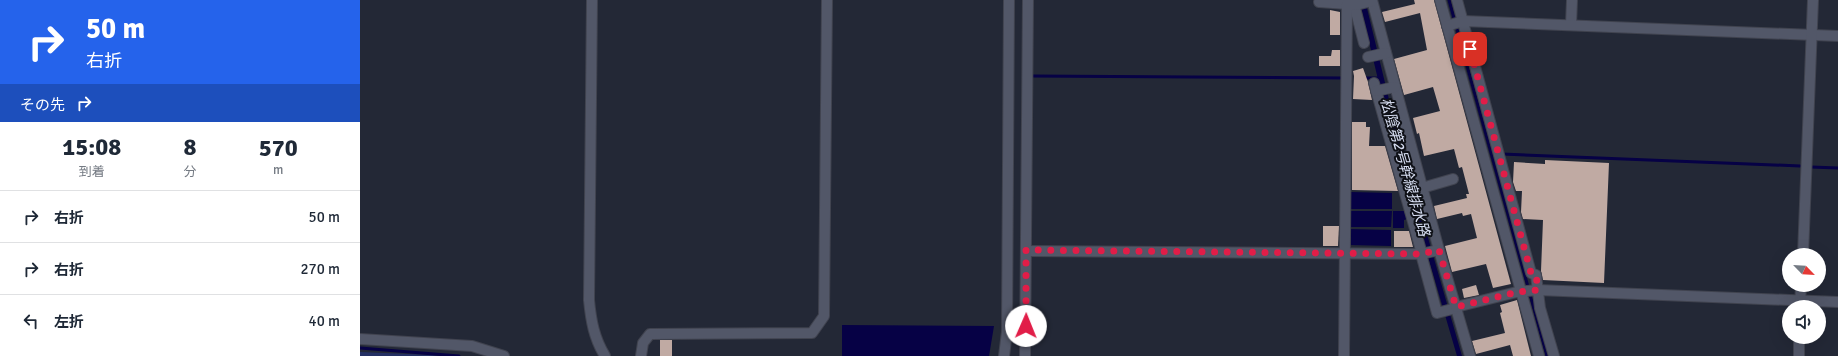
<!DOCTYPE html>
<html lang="ja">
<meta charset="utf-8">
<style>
body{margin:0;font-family:Signika,"Noto Sans JP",sans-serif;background:#f6f6f7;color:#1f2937;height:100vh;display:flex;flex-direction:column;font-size:15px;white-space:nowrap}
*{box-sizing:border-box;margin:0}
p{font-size:13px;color:#747a83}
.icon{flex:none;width:22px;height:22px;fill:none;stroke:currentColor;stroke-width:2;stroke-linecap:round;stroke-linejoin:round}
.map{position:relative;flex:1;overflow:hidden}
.drawer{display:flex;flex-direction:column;background:#fff;width:360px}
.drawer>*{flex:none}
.top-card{background:#2563eb;color:#fff;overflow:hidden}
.needle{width:26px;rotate:115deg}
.buttons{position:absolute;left:1422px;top:248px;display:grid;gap:8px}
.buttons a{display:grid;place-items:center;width:44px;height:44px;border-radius:50%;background:#fff;box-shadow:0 4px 16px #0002;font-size:20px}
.pin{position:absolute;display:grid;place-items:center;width:34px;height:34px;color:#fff;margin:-17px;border-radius:8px;box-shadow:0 2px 6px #0006}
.me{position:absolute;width:44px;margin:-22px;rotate:1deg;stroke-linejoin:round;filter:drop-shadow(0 0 3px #0008)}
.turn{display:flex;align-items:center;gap:14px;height:84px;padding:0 20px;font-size:18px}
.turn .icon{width:52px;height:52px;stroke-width:2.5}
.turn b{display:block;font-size:28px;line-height:34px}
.then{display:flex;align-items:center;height:38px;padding:0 20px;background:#0003;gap:8px;font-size:15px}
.eta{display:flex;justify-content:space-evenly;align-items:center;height:68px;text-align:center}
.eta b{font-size:24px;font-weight:700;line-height:28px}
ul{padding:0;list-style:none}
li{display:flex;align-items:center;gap:12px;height:52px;padding:0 20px;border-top:1px solid #e0e1e3}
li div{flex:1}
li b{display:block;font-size:15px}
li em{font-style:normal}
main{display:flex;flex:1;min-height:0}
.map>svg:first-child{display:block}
.green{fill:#243064}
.water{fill:#060145}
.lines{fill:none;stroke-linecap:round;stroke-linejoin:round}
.stream{stroke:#060145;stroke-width:3}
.building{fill:#c0aaa3}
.minor-casing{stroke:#40434f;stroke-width:12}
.minor{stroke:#525768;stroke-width:10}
.route{stroke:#e11d48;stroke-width:7;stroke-dasharray:0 12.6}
.labels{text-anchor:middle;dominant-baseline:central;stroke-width:4;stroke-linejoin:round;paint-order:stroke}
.water-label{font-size:15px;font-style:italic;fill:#d7def2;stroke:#0f1117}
</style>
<main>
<section class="drawer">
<div class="top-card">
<div class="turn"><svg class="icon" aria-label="right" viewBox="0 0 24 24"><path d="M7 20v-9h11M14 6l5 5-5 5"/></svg><div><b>50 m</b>右折</div></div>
<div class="then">その先<svg class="icon" aria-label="right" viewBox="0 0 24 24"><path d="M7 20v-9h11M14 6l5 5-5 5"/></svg></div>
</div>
<div class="eta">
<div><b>15:08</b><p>到着</p></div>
<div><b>8</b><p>分</p></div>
<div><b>570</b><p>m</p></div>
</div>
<ul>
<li><svg class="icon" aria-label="right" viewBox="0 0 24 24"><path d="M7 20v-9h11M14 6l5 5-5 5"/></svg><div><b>右折</b></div><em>50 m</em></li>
<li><svg class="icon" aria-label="right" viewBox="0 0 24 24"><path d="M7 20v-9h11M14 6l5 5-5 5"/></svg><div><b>右折</b></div><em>270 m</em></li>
<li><svg class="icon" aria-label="left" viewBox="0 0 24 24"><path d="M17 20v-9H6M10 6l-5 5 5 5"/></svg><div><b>左折</b></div><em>40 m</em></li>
</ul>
</section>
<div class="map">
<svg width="1478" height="356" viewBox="0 0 1478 356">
<rect width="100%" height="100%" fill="#232836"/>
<!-- green -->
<path class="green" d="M 0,352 L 73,355 L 81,356 L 0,356 Z"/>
<!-- water -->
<g class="water">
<path d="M 999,0 L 1005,0 L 1033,116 L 1102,356 L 1097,356 L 1027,117 Z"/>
<path d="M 990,192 L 1032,193 L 1032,209 L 990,209 Z"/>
<path d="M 990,211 L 1032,211 L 1031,227 L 989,227 Z"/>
<path d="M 1033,211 L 1044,211 L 1047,219 L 1044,220 L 1044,228 L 1033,228 Z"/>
<path d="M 989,229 L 1031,230 L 1031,246 L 989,245 Z"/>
<path d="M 482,325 L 634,326 L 629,356 L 482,356 Z"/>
</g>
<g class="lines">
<!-- stream -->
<g class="stream">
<path d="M 1089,0 L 1187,356"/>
<path d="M 672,76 L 983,78"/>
<path d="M 1004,78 L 1020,78"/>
<path d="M 1142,154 L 1440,166"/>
<path d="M 1451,167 L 1478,168"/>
<path d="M 0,348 L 99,356"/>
</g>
</g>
<!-- building -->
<g class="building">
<path d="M 1054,0 L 1074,0 L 1151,284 L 1133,288 L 1126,264 L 1092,272 L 1085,246 L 1117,238 L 1111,214 L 1103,216 L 1102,213 L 1077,219 L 1074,206 L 1107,198 L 1106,194 L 1109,194 L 1102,167 L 1099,168 L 1094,149 L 1064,156 L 1059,133 L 1057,134 L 1053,118 L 1080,111 L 1073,87 L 1044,95 L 1034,59 L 1067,50 L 1060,13 L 1025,22 L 1022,12 L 1055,4 Z"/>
<path d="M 970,10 L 980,12 L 980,35 L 970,35 Z"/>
<path d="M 972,50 L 980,50 L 980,66 L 959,66 L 959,56 L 971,56 Z"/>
<path d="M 1003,68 L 1008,82 L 1012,100 L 993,99 L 994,76 L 993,71 Z"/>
<path d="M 992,122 L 1006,122 L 1006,127 L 1010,127 L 1009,146 L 1025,146 L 1038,191 L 992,190 Z"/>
<path d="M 1185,160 L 1249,163 L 1244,283 L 1183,280 L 1181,271 L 1183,220 L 1163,219 L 1161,212 L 1162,191 L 1156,191 L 1153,182 L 1154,162 L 1185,164 Z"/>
<path d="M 963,226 L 979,226 L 978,246 L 963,246 Z"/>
<path d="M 1034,231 L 1049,231 L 1053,247 L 1034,247 Z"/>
<path d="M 1116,285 L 1119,295 L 1104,298 L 1102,289 Z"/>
<path d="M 1157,300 L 1171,356 L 1153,356 L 1150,345 L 1116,354 L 1112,341 L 1145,333 L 1140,313 L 1142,312 L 1140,305 Z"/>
<rect x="300" y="340" width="12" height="16"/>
</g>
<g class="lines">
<!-- minor casing -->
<g class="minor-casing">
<g id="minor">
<path d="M 232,0 L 229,300 C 231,321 234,338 245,356"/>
<path d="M 1012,0 L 1079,250 L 1110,356"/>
<path d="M 1080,0 L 1179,356"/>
<path d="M 1097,0 L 1171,273 L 1176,275 L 1180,308 L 1194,356"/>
<path d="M 959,2 L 987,4"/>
<path d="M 994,4 L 1004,43"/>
<path d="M 1211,25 L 1212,0"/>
<path d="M 1087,26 L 1103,21 L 1478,36"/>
<path d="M 1008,57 L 1026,53"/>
<path d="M 1014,83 L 1062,254"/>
<path d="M 1016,91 L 1035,87"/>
<path d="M 1062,188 L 1093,179"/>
<path d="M 666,251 L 1061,254 L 1079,250"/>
<path d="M 1061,254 L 1077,313 L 1096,308"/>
<path d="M 1443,255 L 1453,0"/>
<path d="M 1096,307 L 1157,292 L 1178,290 L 1478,302"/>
<path d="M 1440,307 L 1441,285"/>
<path d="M 0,339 L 112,346 L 144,356"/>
<path d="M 281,356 L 283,343 L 290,334 L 452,333 L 464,316 L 467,0"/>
<path d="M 644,356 L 647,332 L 649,0"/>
<path d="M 665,356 L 668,0"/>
<path d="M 984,356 L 987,4 L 996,5 L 1012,1"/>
<path d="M 1439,356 L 1439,337"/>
</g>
</g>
<!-- minor -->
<use href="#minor" class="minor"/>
</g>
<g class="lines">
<!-- route -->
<path class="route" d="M 666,326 L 666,250 L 1061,254 L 1079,250 L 1096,307 L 1157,292 L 1178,290 L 1176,275 L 1171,273 L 1110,49"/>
</g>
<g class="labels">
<!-- water labels -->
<g class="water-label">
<text transform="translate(1045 167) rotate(74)">松陰第2号幹線排水路</text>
</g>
</g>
</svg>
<div class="buttons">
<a><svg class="needle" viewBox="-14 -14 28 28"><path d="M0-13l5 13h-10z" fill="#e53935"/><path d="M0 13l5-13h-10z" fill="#747a83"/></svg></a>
<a><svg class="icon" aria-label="sound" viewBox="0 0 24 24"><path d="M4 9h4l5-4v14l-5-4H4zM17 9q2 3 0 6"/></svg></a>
</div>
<div class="pin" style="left:1110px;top:49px;background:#d93025"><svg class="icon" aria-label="arrive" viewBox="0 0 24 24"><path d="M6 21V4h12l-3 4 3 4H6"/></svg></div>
<svg class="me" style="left:666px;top:326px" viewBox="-20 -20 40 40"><circle r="19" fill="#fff"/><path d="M0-13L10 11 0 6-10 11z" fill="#e11d48"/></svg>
</div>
</main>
